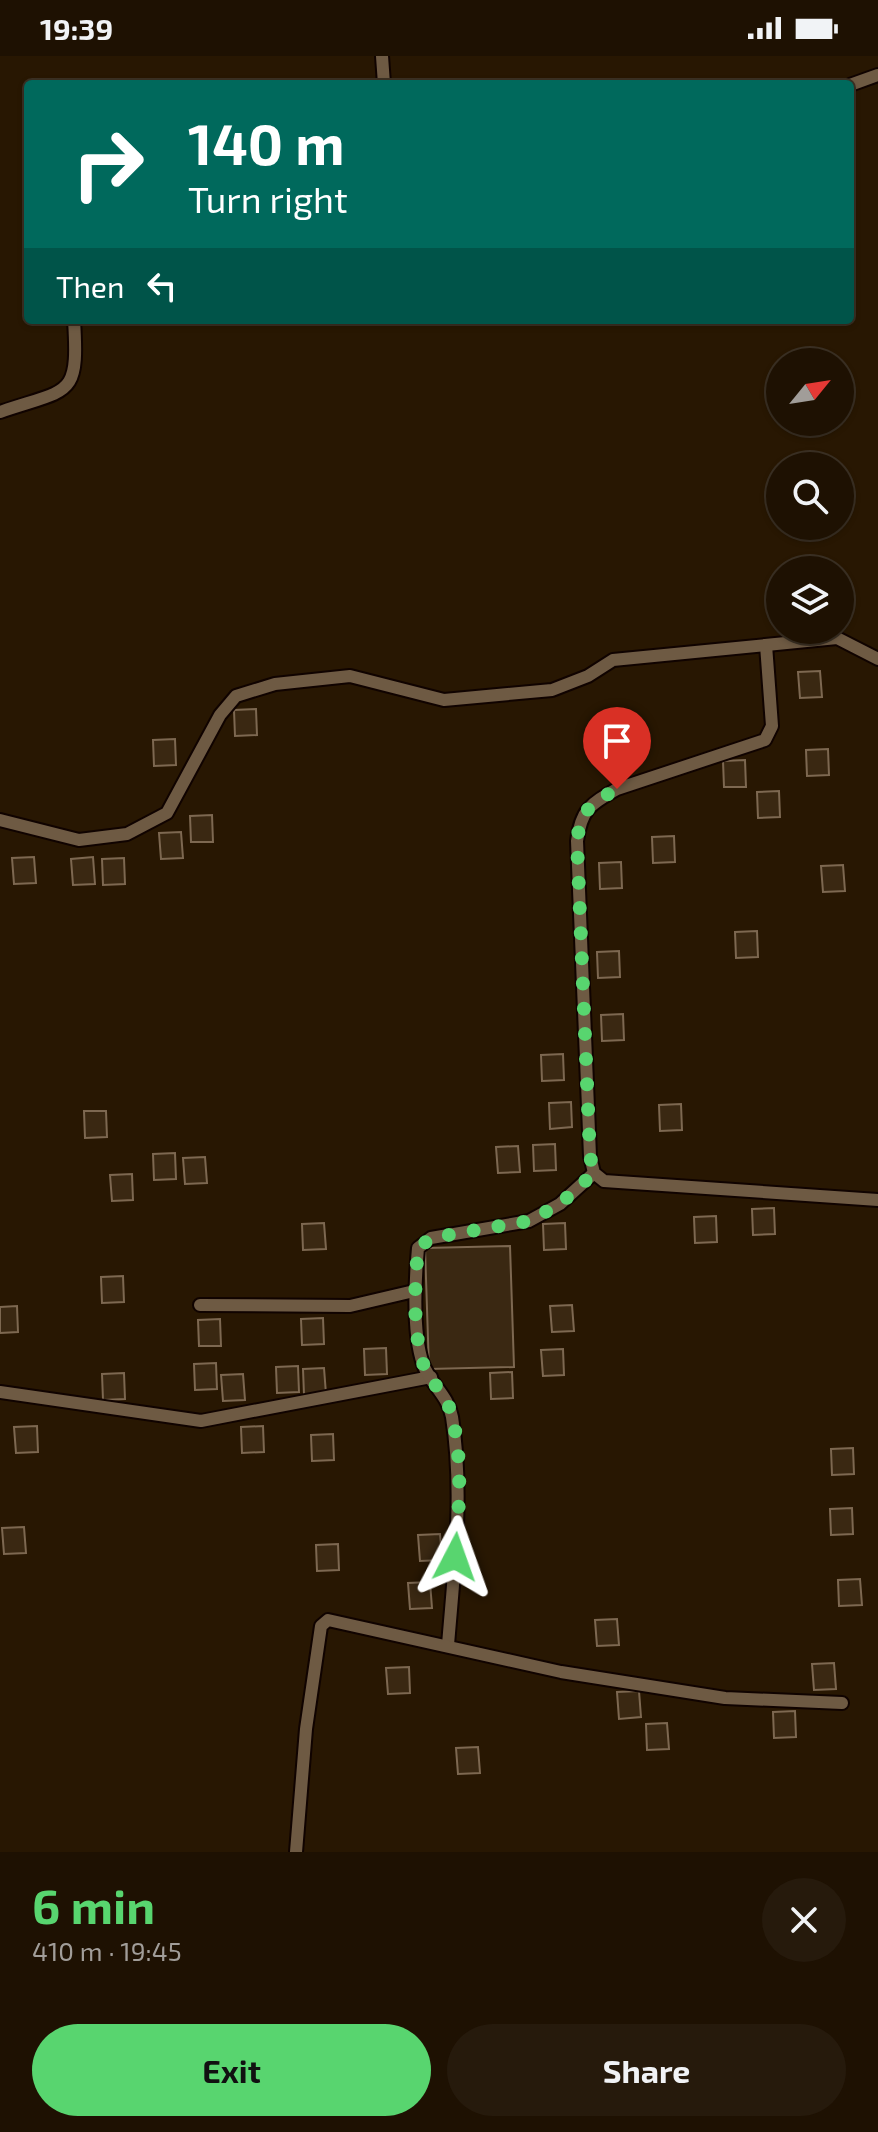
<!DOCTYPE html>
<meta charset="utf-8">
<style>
body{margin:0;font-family:"Exo 2",sans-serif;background:#261a0c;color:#f1f3f6;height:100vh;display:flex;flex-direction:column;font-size:30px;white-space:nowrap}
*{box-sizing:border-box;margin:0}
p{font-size:26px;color:#a19d99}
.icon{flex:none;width:44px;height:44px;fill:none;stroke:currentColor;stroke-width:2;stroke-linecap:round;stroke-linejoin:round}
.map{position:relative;height:1796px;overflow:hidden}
.sheet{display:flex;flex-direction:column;background:#1e1102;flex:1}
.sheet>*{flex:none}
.guide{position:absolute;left:24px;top:24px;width:830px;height:244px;border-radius:8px;box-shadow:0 2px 6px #0004,0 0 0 2px #3c3124;background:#00695c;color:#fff;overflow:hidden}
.needle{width:52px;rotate:60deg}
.tools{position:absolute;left:766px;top:292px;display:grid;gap:16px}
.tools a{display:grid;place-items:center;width:88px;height:88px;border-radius:50%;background:#1e1102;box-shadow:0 2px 6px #0004,0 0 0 2px #3c3124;font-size:40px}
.pin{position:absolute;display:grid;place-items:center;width:68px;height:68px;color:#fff;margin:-82px -34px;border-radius:50% 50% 50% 0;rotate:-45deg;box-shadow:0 0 8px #0007}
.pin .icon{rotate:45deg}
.me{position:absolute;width:88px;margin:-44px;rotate:4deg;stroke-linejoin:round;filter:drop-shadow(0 0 6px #0008)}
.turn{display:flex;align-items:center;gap:28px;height:168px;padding:0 32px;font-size:36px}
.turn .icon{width:104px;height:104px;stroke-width:2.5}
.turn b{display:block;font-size:56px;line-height:68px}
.then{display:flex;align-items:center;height:76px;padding:0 32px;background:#0003;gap:16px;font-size:30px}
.round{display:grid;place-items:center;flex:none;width:84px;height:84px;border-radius:42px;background:#261a0c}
.headline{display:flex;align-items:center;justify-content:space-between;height:136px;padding:0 32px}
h1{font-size:48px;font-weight:700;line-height:60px;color:#58d56f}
.button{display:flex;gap:16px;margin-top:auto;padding:16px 32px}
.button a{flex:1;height:92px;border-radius:48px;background:#58d56f;color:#111;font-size:32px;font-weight:700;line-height:92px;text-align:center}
.button a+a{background:#261a0c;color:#f1f3f6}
.status{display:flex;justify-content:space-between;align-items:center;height:56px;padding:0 40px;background:#1e1102;direction:ltr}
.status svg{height:22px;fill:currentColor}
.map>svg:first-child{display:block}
.building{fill:#3a2812;stroke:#7d6851;stroke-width:2}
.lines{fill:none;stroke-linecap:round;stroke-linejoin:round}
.minor-casing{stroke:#100300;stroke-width:16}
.minor{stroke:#6e5a43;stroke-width:12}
.route{stroke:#58d56f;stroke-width:14;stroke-dasharray:0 25.2}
</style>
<div class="status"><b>19:39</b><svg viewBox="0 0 49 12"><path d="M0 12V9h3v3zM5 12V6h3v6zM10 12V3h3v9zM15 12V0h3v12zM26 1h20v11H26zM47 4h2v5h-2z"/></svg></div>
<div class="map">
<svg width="878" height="1796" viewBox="0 0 878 1796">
<rect width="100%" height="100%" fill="#281702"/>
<!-- building -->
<g class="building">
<path d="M 820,615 L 822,641 L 800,642 L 798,616 Z"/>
<path d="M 256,653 L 257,679 L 235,680 L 234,654 Z"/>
<path d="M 636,679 L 637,705 L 615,706 L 614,680 Z"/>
<path d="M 175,683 L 176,709 L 154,710 L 153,684 Z"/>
<path d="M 828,693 L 829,719 L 807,720 L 806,694 Z"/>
<path d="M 745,704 L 746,731 L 724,731 L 723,705 Z"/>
<path d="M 779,735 L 780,761 L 758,762 L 757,736 Z"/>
<path d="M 212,759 L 213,786 L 191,786 L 190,760 Z"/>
<path d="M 181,776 L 183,802 L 161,803 L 159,777 Z"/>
<path d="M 674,780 L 675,806 L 653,807 L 652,781 Z"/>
<path d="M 34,801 L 36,827 L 14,828 L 12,802 Z"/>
<path d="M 93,801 L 95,828 L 73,829 L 71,803 Z"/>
<path d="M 124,802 L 125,828 L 103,829 L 102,803 Z"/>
<path d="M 621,806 L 622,832 L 600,833 L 599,807 Z"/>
<path d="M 843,809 L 845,835 L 823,836 L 821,810 Z"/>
<path d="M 757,875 L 758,901 L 736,902 L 735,876 Z"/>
<path d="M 619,895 L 620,921 L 598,922 L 597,896 Z"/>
<path d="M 623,958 L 624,984 L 602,985 L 601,959 Z"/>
<path d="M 563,998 L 564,1024 L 542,1025 L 541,999 Z"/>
<path d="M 571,1046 L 572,1071 L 550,1073 L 549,1047 Z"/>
<path d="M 681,1048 L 682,1074 L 660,1075 L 659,1049 Z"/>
<path d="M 84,1055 L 106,1055 L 107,1081 L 85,1082 Z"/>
<path d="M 555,1088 L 556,1114 L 534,1115 L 533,1089 Z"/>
<path d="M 518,1090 L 520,1116 L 498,1117 L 496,1091 Z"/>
<path d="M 175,1097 L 176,1123 L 154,1124 L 153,1098 Z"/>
<path d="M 205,1101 L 207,1127 L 185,1128 L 183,1102 Z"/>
<path d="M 132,1118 L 133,1144 L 112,1145 L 110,1119 Z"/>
<path d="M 774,1152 L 775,1178 L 753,1179 L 752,1153 Z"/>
<path d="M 716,1160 L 717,1186 L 695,1187 L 694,1161 Z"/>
<path d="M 324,1167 L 326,1193 L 303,1194 L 302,1168 Z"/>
<path d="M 565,1167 L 566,1193 L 544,1194 L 543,1168 Z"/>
<path d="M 510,1190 L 514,1311 L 429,1313 L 425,1192 Z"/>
<path d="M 123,1220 L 124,1246 L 102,1247 L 101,1221 Z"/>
<path d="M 572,1249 L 574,1275 L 552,1276 L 550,1250 Z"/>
<path d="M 17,1250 L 18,1276 L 0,1277 L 0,1251 Z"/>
<path d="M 323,1262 L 324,1288 L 302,1289 L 301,1263 Z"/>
<path d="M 220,1263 L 221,1290 L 199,1290 L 198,1264 Z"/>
<path d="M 386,1292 L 387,1318 L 365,1319 L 364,1293 Z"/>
<path d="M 563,1293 L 564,1319 L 543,1320 L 541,1294 Z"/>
<path d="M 216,1307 L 217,1333 L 195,1334 L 194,1308 Z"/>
<path d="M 298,1310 L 299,1336 L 277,1337 L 276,1311 Z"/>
<path d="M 324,1312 L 326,1338 L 304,1339 L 303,1313 Z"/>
<path d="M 512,1316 L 513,1342 L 491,1343 L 490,1317 Z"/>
<path d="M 124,1317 L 125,1343 L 103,1344 L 102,1318 Z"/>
<path d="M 243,1318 L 245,1344 L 223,1345 L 221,1319 Z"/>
<path d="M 37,1370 L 38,1396 L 16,1397 L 14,1371 Z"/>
<path d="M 263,1370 L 264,1396 L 242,1397 L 241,1371 Z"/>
<path d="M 333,1378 L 334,1404 L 312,1405 L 311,1379 Z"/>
<path d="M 853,1392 L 854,1418 L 832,1419 L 831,1393 Z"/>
<path d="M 852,1452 L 853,1478 L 831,1479 L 830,1453 Z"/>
<path d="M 24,1471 L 26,1497 L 4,1498 L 2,1472 Z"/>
<path d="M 440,1478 L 442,1504 L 420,1505 L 418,1479 Z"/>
<path d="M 338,1488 L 339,1514 L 317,1515 L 316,1489 Z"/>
<path d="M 860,1523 L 862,1549 L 839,1550 L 838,1524 Z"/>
<path d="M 430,1526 L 432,1552 L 410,1553 L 408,1527 Z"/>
<path d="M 617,1563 L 619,1589 L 597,1590 L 595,1564 Z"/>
<path d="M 834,1607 L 836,1633 L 814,1634 L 812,1608 Z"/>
<path d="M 409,1611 L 410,1637 L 388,1638 L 386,1612 Z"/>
<path d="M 639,1635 L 641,1661 L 619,1663 L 617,1636 Z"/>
<path d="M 795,1655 L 796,1681 L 774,1682 L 773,1656 Z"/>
<path d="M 667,1667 L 669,1693 L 647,1694 L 646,1668 Z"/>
<path d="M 478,1691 L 480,1717 L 458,1718 L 456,1692 Z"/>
</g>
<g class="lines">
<!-- minor casing -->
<g class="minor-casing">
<g id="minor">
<path d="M 382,0 L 384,28"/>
<path d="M 850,29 L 878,19"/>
<path d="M 0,356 C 70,332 79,343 74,264"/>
<path d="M 766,589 L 772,670 L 765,684 L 617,733 C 590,748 581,754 577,785 L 590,1100 L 594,1117 L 604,1125 L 878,1144"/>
<path d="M 0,764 L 79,784 L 127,778 L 167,757 L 220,659 L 236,640 L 275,628 L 350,620 L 444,644 L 552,634 L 588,620 L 613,604 L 837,582 L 878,603"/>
<path d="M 200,1249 L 350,1250 L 414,1235"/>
<path d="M 0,1336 L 201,1365 L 431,1321"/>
<path d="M 448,1589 C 454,1513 464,1437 452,1361 C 448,1339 430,1328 423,1308 C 412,1276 415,1226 418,1192 L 431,1182 L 529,1165 L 560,1148 L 594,1117"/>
<path d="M 296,1796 L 306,1673 L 321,1570 L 328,1564 L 561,1616 L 725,1642 L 842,1647"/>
</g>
</g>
<!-- minor -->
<use href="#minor" class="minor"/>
</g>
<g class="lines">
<!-- route -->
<path class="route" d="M 455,1501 C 459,1455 464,1399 450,1354 C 445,1336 428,1325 423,1307 C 412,1272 415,1228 418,1192 L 431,1182 L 529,1165 L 560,1148 L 594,1117 L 590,1100 L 577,785 C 581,754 590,748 617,733"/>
</g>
</svg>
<div class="tools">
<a><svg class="needle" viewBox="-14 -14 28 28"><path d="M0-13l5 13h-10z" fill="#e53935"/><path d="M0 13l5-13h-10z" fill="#a19d99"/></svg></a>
<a><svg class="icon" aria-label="search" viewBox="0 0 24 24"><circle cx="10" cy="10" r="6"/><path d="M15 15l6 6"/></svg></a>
<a><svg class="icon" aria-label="layers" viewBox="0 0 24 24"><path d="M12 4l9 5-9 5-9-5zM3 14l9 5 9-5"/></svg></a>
</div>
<div class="pin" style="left:617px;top:733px;background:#d93025"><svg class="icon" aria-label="arrive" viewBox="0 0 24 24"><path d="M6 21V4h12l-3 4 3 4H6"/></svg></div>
<svg class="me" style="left:455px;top:1501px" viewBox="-20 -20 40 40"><path d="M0-17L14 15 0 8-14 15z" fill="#58d56f" stroke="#fff" stroke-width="4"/></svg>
<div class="guide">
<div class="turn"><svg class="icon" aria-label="right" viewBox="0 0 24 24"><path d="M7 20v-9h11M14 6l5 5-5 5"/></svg><div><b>140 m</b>Turn right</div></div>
<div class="then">Then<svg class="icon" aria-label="left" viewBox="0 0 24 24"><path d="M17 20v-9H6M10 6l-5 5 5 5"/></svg></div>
</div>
</div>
<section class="sheet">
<div class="headline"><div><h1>6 min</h1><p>410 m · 19:45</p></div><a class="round"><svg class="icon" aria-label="close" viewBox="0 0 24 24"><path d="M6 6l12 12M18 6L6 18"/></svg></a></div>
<div class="button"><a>Exit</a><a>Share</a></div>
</section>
